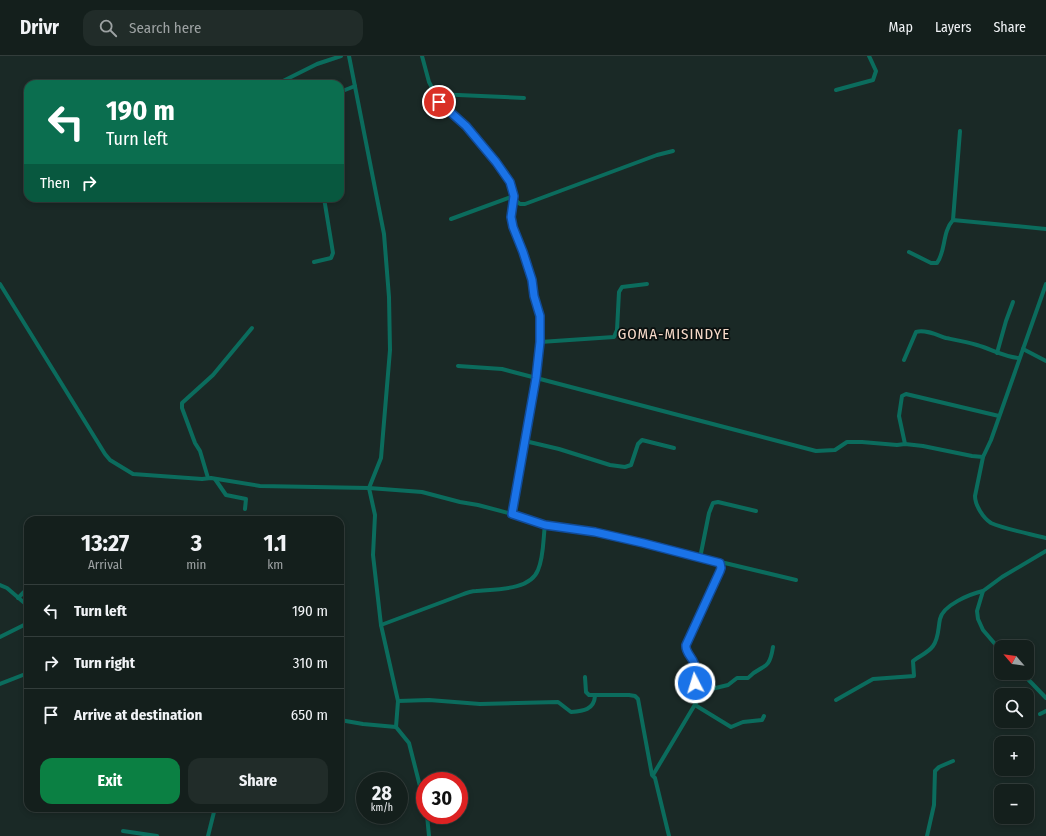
<!DOCTYPE html>
<meta charset="utf-8">
<style>
body{margin:0;font-family:"Fira Sans Condensed",sans-serif;background:#212c29;color:#f1f3f6;height:100vh;display:flex;flex-direction:column;font-size:15px;white-space:nowrap}
*{box-sizing:border-box;margin:0}
p{font-size:13px;color:#9da2a3}
.icon{flex:none;width:22px;height:22px;fill:none;stroke:currentColor;stroke-width:2;stroke-linecap:round;stroke-linejoin:round}
.map{position:relative;flex:1;overflow:hidden}
.side{position:absolute;left:24px;top:460px;width:320px;height:296px;display:flex;flex-direction:column;background:#141f1c;border-radius:12px;box-shadow:0 2px 6px #0003,0 0 0 1px #333d3b}
.side>*{flex:none}
.banner{position:absolute;left:24px;top:24px;width:320px;height:122px;border-radius:12px;box-shadow:0 2px 6px #0003,0 0 0 1px #333d3b;background:#0b6e4f;color:#fff;overflow:hidden}
.needle{width:26px;rotate:298deg}
.buttons{position:absolute;left:994px;top:584px;display:grid;gap:8px}
.buttons a{display:grid;place-items:center;width:40px;height:40px;border-radius:8px;background:#141f1c;box-shadow:0 2px 6px #0003,0 0 0 1px #333d3b;font-size:20px}
.speed{position:absolute;left:356px;top:716px;display:flex;gap:8px;font-size:20px;font-weight:700;text-align:center}
.speed>*{display:grid;place-content:center;width:52px;height:52px;border-radius:50%;background:#141f1c;box-shadow:0 2px 6px #0003,0 0 0 1px #333d3b;line-height:1}
.speed small{font-size:10px;font-weight:400}
.speed .limit{border:6px solid #d22;background:#fff;color:#111}
.pin{position:absolute;display:grid;place-items:center;width:34px;height:34px;color:#fff;margin:-17px;border:2px solid #fff;border-radius:50%;box-shadow:0 1px 4px #0007}
.me{position:absolute;width:44px;margin:-22px;rotate:355deg;stroke-linejoin:round;filter:drop-shadow(0 0 3px #0008)}
.turn{display:flex;align-items:center;gap:14px;height:84px;padding:0 16px;font-size:18px}
.turn .icon{width:52px;height:52px;stroke-width:2.5}
.turn b{display:block;font-size:28px;line-height:34px}
.then{display:flex;align-items:center;height:38px;padding:0 16px;background:#0003;gap:8px;font-size:15px}
.eta{display:flex;justify-content:space-evenly;align-items:center;height:68px;text-align:center}
.eta b{font-size:24px;font-weight:700;line-height:28px}
.action{display:flex;gap:8px;margin-top:auto;padding:8px 16px}
.action a{flex:1;height:46px;border-radius:12px;background:#0b8043;color:#fff;font-size:16px;font-weight:700;line-height:46px;text-align:center}
.action a+a{background:#212c29;color:#f1f3f6}
ul{padding:0;list-style:none}
li{display:flex;align-items:center;gap:12px;height:52px;padding:0 16px;border-top:1px solid #333d3b}
li div{flex:1}
li b{display:block;font-size:15px}
li em{font-style:normal}
header{display:flex;align-items:center;gap:24px;box-sizing:border-box;height:56px;padding:0 20px;background:#141f1c;border-bottom:1px solid #333d3b}
header strong{font-size:19px}
nav{display:flex;gap:22px;margin-inline-start:auto;font-size:14px}
.search{width:280px;height:36px;background:#212c29;display:flex;align-items:center;gap:10px;box-sizing:border-box;padding:0 14px;border-radius:12px;color:#9da2a3;font-size:15px}
.map>svg:first-child{display:block}
.lines{fill:none;stroke-linecap:round;stroke-linejoin:round}
.minor{stroke:#0b6c5d;stroke-width:4}
.route-casing{stroke:#114b97;stroke-width:10}
.route{stroke:#1a73e8;stroke-width:7}
.labels{text-anchor:middle;dominant-baseline:central;stroke-width:3.5;stroke-linejoin:round;paint-order:stroke}
.quarter-label{font-size:15px;letter-spacing:1px;fill:#f7dac9;stroke:#0a100f}
</style>
<header>
<strong>Drivr</strong>
<div class="search"><svg class="icon" aria-label="search" viewBox="0 0 24 24"><circle cx="10" cy="10" r="6"/><path d="M15 15l6 6"/></svg>Search here</div>
<nav><a>Map</a><a>Layers</a><a>Share</a></nav>
</header>
<div class="map">
<svg width="1046" height="780" viewBox="0 0 1046 780">
<rect width="100%" height="100%" fill="#1a2926"/>
<g class="lines">
<!-- minor -->
<g class="minor">
<path d="M 349,0 L 384,178 L 389,241 L 390,294 L 381,402 L 369,432 L 375,459 L 373,499 L 381,569 L 398,645 L 396,671 L 409,687 L 425,750"/>
<path d="M 277,28 L 317,8 L 341,0"/>
<path d="M 836,34 L 873,24 L 876,15 L 869,0"/>
<path d="M 340,36 L 355,30"/>
<path d="M 435,38 L 524,42"/>
<path d="M 514,143 L 520,148 L 525,148 L 657,99 L 673,95"/>
<path d="M 451,163 L 514,140"/>
<path d="M 953,164 L 960,75"/>
<path d="M 909,196 L 931,207 L 937,207 C 946,195 942,176 953,164 L 1046,173"/>
<path d="M 314,206 L 331,202 L 333,197 L 324,142"/>
<path d="M 0,228 L 105,398 L 110,404 L 133,418 L 202,423 L 211,422 L 260,430 L 369,432 L 422,436 L 460,446 L 478,449 L 512,458 L 536,323 L 540,286 L 540,260 L 534,240 L 532,224 L 523,196 L 513,171 L 511,161 L 514,140 L 510,126 L 496,106 L 466,70 L 439,45 L 429,26 L 422,0"/>
<path d="M 540,286 L 614,281 L 617,274 L 619,236 L 622,231 L 647,228"/>
<path d="M 1023,293 L 1046,305"/>
<path d="M 997,297 L 1006,265 L 1013,246"/>
<path d="M 904,304 L 916,276 C 925,273 937,279 946,282 C 956,284 967,286 977,289 C 991,293 1004,301 1019,302"/>
<path d="M 458,310 L 502,313 L 816,395 L 835,394 L 847,386 L 862,386 L 897,389 L 905,388 L 923,390 L 972,400 L 983,401 L 991,384 L 1046,228"/>
<path d="M 525,385 L 559,393 L 610,409 L 625,411 L 631,409 L 638,388 L 642,384 L 674,392"/>
<path d="M 905,388 L 899,360 L 902,340 L 906,338 L 999,360"/>
<path d="M 983,401 L 975,440 C 975,449 983,462 991,467 C 1004,473 1031,478 1046,482"/>
<path d="M 208,422 L 200,395 L 195,387 L 182,352 L 182,347 L 213,319 L 252,272"/>
<path d="M 215,423 L 226,439 L 246,443 L 245,453"/>
<path d="M 512,458 L 545,469 L 595,476 L 796,524"/>
<path d="M 700,502 L 709,457 L 713,447 L 718,446 L 756,455"/>
<path d="M 0,529 L 7,532 L 28,550"/>
<path d="M 18,542 L 28,532"/>
<path d="M 381,569 L 461,539 C 466,537 471,535 476,535 C 494,533 530,535 538,514 C 544,500 543,483 545,469"/>
<path d="M 0,581 L 28,567"/>
<path d="M 1001,595 L 983,574 L 978,563 L 977,555 L 983,535 L 1002,521 L 1046,495"/>
<path d="M 1022,617 L 1046,642"/>
<path d="M 585,621 L 586,636 L 589,639 L 629,639 L 635,640 L 638,643 L 652,719 L 655,722 L 669,780"/>
<path d="M 0,628 L 28,617"/>
<path d="M 698,643 L 694,621 L 694,609 L 685,592 L 686,589 L 720,515 L 721,511 L 720,507"/>
<path d="M 836,644 L 873,623 L 914,620 L 913,605 C 919,600 928,597 933,590 C 939,582 938,572 940,563 C 943,549 970,538 983,535"/>
<path d="M 398,645 L 429,644 L 480,648 L 558,646 L 571,656 C 583,655 594,654 595,640"/>
<path d="M 695,649 L 731,671 L 743,666 L 762,664 L 764,660"/>
<path d="M 1040,658 L 1046,655"/>
<path d="M 340,664 L 363,668 L 396,671"/>
<path d="M 653,719 L 703,635 L 728,629 L 737,622 L 748,622 C 762,607 769,617 773,591"/>
<path d="M 427,759 L 429,780"/>
<path d="M 123,775 L 157,780"/>
<path d="M 208,780 L 215,752"/>
<path d="M 927,780 L 934,749 L 935,715 L 939,711 L 953,705"/>
</g>
</g>
<g class="lines">
<!-- route casing -->
<g class="route-casing">
<path id="route" d="M 439,46 L 466,70 L 496,106 L 510,126 L 514,140 L 511,161 L 513,171 L 523,196 L 532,224 L 534,240 L 540,260 L 540,286 L 536,322 L 512,458 L 545,469 L 595,476 L 643,487 L 720,507 L 721,512 L 720,515 L 686,589 C 685,596 692,601 694,607 C 695,613 694,621 695,627"/>
</g>
<!-- route -->
<use href="#route" class="route"/>
</g>
<g class="labels">
<!-- quarter labels -->
<g class="quarter-label">
<text x="674" y="278">GOMA-MISINDYE</text>
</g>
</g>
</svg>
<div class="buttons">
<a><svg class="needle" viewBox="-14 -14 28 28"><path d="M0-13l5 13h-10z" fill="#e53935"/><path d="M0 13l5-13h-10z" fill="#9da2a3"/></svg></a>
<a><svg class="icon" aria-label="search" viewBox="0 0 24 24"><circle cx="10" cy="10" r="6"/><path d="M15 15l6 6"/></svg></a>
<a>+</a>
<a>−</a>
</div>
<div class="speed"><div>28<small>km/h</small></div><div class="limit">30</div></div>
<div class="pin" style="left:439px;top:46px;background:#d93025"><svg class="icon" aria-label="arrive" viewBox="0 0 24 24"><path d="M6 21V4h12l-3 4 3 4H6"/></svg></div>
<svg class="me" style="left:695px;top:627px" viewBox="-20 -20 40 40"><circle r="17" fill="#1a73e8" stroke="#fff" stroke-width="3"/><path d="M0-11L8 9 0 5-8 9z" fill="#fff"/></svg>
<div class="banner">
<div class="turn"><svg class="icon" aria-label="left" viewBox="0 0 24 24"><path d="M17 20v-9H6M10 6l-5 5 5 5"/></svg><div><b>190 m</b>Turn left</div></div>
<div class="then">Then<svg class="icon" aria-label="right" viewBox="0 0 24 24"><path d="M7 20v-9h11M14 6l5 5-5 5"/></svg></div>
</div>
<section class="side">
<div class="eta">
<div><b>13:27</b><p>Arrival</p></div>
<div><b>3</b><p>min</p></div>
<div><b>1.1</b><p>km</p></div>
</div>
<ul>
<li><svg class="icon" aria-label="left" viewBox="0 0 24 24"><path d="M17 20v-9H6M10 6l-5 5 5 5"/></svg><div><b>Turn left</b></div><em>190 m</em></li>
<li><svg class="icon" aria-label="right" viewBox="0 0 24 24"><path d="M7 20v-9h11M14 6l5 5-5 5"/></svg><div><b>Turn right</b></div><em>310 m</em></li>
<li><svg class="icon" aria-label="arrive" viewBox="0 0 24 24"><path d="M6 21V4h12l-3 4 3 4H6"/></svg><div><b>Arrive at destination</b></div><em>650 m</em></li>
</ul>
<div class="action"><a>Exit</a><a>Share</a></div>
</section>
</div>
